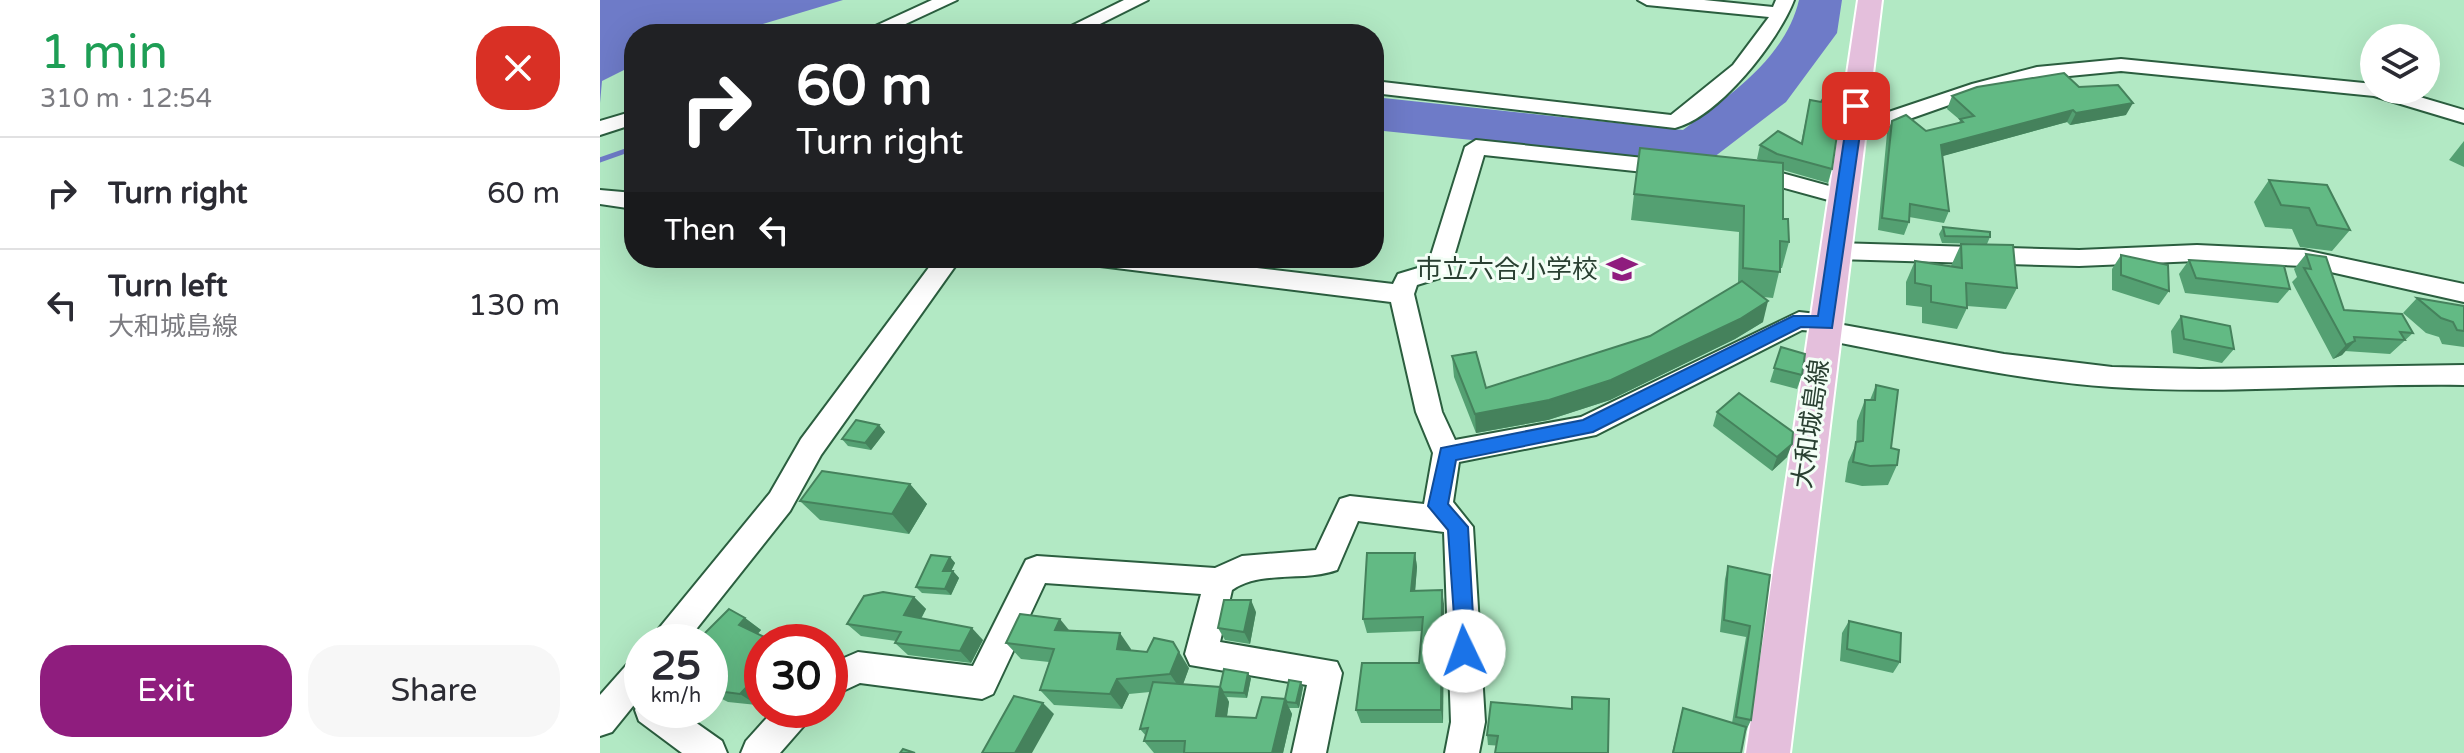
<!DOCTYPE html>
<meta charset="utf-8">
<style>
body{margin:0;font-family:"Varela Round","Noto Sans JP",sans-serif;background:#f7f7f7;color:#2b2b33;height:100vh;display:flex;flex-direction:column;font-size:30px;white-space:nowrap}
*{box-sizing:border-box;margin:0}
p{font-size:26px;color:#7c7c81}
.icon{flex:none;width:44px;height:44px;fill:none;stroke:currentColor;stroke-width:2;stroke-linecap:round;stroke-linejoin:round}
.map{position:relative;flex:1;overflow:hidden}
.panel{display:flex;flex-direction:column;background:#fff;width:600px}
.panel>*{flex:none}
.guide{position:absolute;left:24px;top:24px;width:760px;height:244px;border-radius:32px;box-shadow:0 8px 32px #0002;background:#202124;color:#fff;overflow:hidden}
.buttons{position:absolute;left:1760px;top:24px;display:grid;gap:16px}
.buttons a{display:grid;place-items:center;width:80px;height:80px;border-radius:50%;background:#fff;box-shadow:0 8px 32px #0002;font-size:40px}
.speed{position:absolute;left:24px;top:624px;display:flex;gap:16px;font-size:40px;font-weight:700;text-align:center}
.speed>*{display:grid;place-content:center;width:104px;height:104px;border-radius:50%;background:#fff;box-shadow:0 8px 32px #0002;line-height:1}
.speed small{font-size:20px;font-weight:400}
.speed .limit{border:12px solid #d22;background:#fff;color:#111}
.pin{position:absolute;display:grid;place-items:center;width:68px;height:68px;color:#fff;margin:-34px;border-radius:16px;box-shadow:0 4px 12px #0006}
.me{position:absolute;width:88px;margin:-44px;rotate:357deg;stroke-linejoin:round;filter:drop-shadow(0 0 6px #0008)}
.turn{display:flex;align-items:center;gap:28px;height:168px;padding:0 40px;font-size:36px}
.turn .icon{width:104px;height:104px;stroke-width:2.5}
.turn b{display:block;font-size:56px;line-height:68px}
.then{display:flex;align-items:center;height:76px;padding:0 40px;background:#0003;gap:16px;font-size:30px}
.round{display:grid;place-items:center;flex:none;width:84px;height:84px;border-radius:32px;background:#f7f7f7}
.summary{display:flex;align-items:center;justify-content:space-between;height:136px;padding:0 40px}
h1{font-size:48px;font-weight:600;line-height:60px;color:#1e9e55}
.button{display:flex;gap:16px;margin-top:auto;padding:16px 40px}
.button a{flex:1;height:92px;border-radius:32px;background:#8f1d7e;color:#fff;font-size:32px;font-weight:600;line-height:92px;text-align:center}
.button a+a{background:#f7f7f7;color:#2b2b33}
ul{padding:0;list-style:none}
li{display:flex;align-items:center;gap:24px;height:112px;padding:0 40px;border-top:2px solid #e1e1e2}
li div{flex:1}
li b{display:block;font-size:30px}
li em{font-style:normal}
main{display:flex;flex:1;min-height:0}
.map>svg:first-child{display:block}
.water{fill:#6e7bc8}
.lines{fill:none;stroke-linecap:round;stroke-linejoin:round}
.stream{stroke:#6e7bc8;stroke-width:5}
.minor-casing{stroke:#2b5e3f;stroke-width:4}
.major-casing{stroke:#fff;stroke-width:4}
.minor{fill:#fff;fill-rule:evenodd}
.major{fill:#e4bfdc;fill-rule:evenodd}
.wall{fill:#54a072}
.shaded-wall{fill:#45825c}
.building{fill:#62ba84;stroke:#45825c;stroke-width:2}
.route{fill:#1a73e8;stroke:#114b97;stroke-width:2}
.labels{text-anchor:middle;dominant-baseline:central;stroke-width:6;stroke-linejoin:round;paint-order:stroke}
.poi-label{font-size:26px;fill:#2a4032;stroke:#f3fef6;text-anchor:end}
.street-label{font-size:26px;fill:#2a4032;stroke:#f3fef6}
</style>
<main>
<section class="panel">
<div class="summary"><div><h1>1 min</h1><p>310 m · 12:54</p></div><a class="round" style="background:#d93025;color:#fff"><svg class="icon" aria-label="close" viewBox="0 0 24 24"><path d="M6 6l12 12M18 6L6 18"/></svg></a></div>
<ul>
<li><svg class="icon" aria-label="right" viewBox="0 0 24 24"><path d="M7 20v-9h11M14 6l5 5-5 5"/></svg><div><b>Turn right</b></div><em>60 m</em></li>
<li><svg class="icon" aria-label="left" viewBox="0 0 24 24"><path d="M17 20v-9H6M10 6l-5 5 5 5"/></svg><div><b>Turn left</b><p>大和城島線</p></div><em>130 m</em></li>
</ul>
<div class="button"><a>Exit</a><a>Share</a></div>
</section>
<div class="map">
<svg width="1864" height="753" viewBox="0 0 1864 753">
<rect width="100%" height="100%" fill="#b2e9c4"/>
<!-- water -->
<g class="water">
<path d="M 0,0 L 243,0 L 130,34 L 34,34 L 34,65 L 2,81 L 0,103 Z"/>
<path d="M 1199,0 L 1242,0 L 1237,33 L 1186,102 L 1105,164 L 774,130 L 774,97 L 1083,130 C 1129,96 1185,59 1199,0 Z"/>
</g>
<g class="lines">
<!-- stream -->
<path class="stream" d="M 0,160 L 34,148"/>
<!-- minor casing -->
<g class="minor-casing">
<g id="minor">
<path d="M 332,0 L 357,0 L 284,34 L 258,34 Z"/>
<path d="M 524,0 L 548,0 L 480,34 L 455,34 Z"/>
<path d="M 1038,0 L 1104,0 L 1173,7 L 1176,0 L 1194,0 C 1179,40 1119,117 1075,128 L 774,93 L 774,81 L 1071,115 L 1133,65 L 1169,17 L 1047,5 Z"/>
<path d="M 1521,59 L 1774,84 L 1774,90 L 1796,90 L 1864,110 L 1864,123 L 1774,96 L 1521,71 L 1438,79 L 1386,92 L 1261,136 L 1254,138 L 1244,131 L 1247,126 L 1372,84 L 1437,67 Z"/>
<path d="M 34,111 L 34,124 L 0,135 L 0,121 Z"/>
<path d="M 876,140 L 1072,161 L 1083,168 L 1072,175 L 884,155 L 850,270 L 846,276 L 817,285 L 814,294 L 842,412 L 855,440 L 981,417 L 1199,312 L 1235,316 L 1238,324 L 1404,354 L 1512,367 L 1600,369 L 1864,365 L 1864,385 C 1747,383 1629,395 1512,387 C 1415,380 1320,358 1225,340 L 1216,338 L 1213,331 L 1202,330 L 996,435 L 859,462 L 853,502 L 873,527 L 885,722 L 879,753 L 845,753 L 851,722 L 844,532 L 758,521 L 737,570 C 704,582 660,570 632,590 L 620,642 L 737,662 L 742,673 L 726,753 L 692,753 L 707,685 L 590,665 L 585,654 L 601,594 L 445,583 L 393,694 L 382,699 L 260,683 L 230,697 L 230,664 L 258,652 L 373,666 L 426,560 L 437,556 L 615,568 L 642,556 L 716,550 L 740,499 L 750,496 L 824,504 L 833,453 L 816,412 L 791,302 L 500,266 L 492,264 L 488,258 L 571,258 L 793,284 L 798,274 L 828,265 L 865,147 Z"/>
<path d="M 1149,164 L 1251,192 L 1254,197 L 1243,204 L 1141,176 L 1138,171 Z"/>
<path d="M 0,190 L 34,193 L 34,209 L 0,204 Z"/>
<path d="M 1236,243 L 1479,250 L 1597,245 L 1704,250 L 1864,284 L 1864,302 L 1704,266 L 1597,261 L 1479,266 L 1236,259 L 1224,251 Z"/>
<path d="M 336,258 L 361,258 L 221,455 L 190,511 L 86,642 L 51,642 L 56,632 L 170,493 L 201,439 Z"/>
<path d="M 42,656 L 42,695 L 12,732 L 0,736 L 0,695 L 31,660 Z"/>
<path d="M 42,698 L 42,710 L 78,710 L 122,741 L 127,753 L 82,753 L 39,721 L 35,710 Z"/>
<path d="M 174,710 L 212,710 L 208,721 L 180,753 L 141,753 L 146,741 Z"/>
</g>
</g>
<!-- major casing -->
<g class="major-casing">
<path id="major" d="M 1258,0 L 1282,0 L 1190,753 L 1146,753 Z"/>
</g>
<!-- minor -->
<use href="#minor" class="minor"/>
<!-- major -->
<use href="#major" class="major"/>
</g>
<!-- wall -->
<g class="wall">
<path d="M 1479,87 L 1526,115 L 1470,125 L 1467,122 L 1342,156 L 1349,211 L 1344,223 L 1309,217 L 1309,222 L 1304,235 L 1278,230 L 1287,133 L 1292,121 L 1326,131 L 1359,123 L 1360,120 L 1347,109 L 1352,96 Z"/>
<path d="M 1210,100 L 1232,169 L 1228,183 L 1183,170 L 1183,219 L 1189,242 L 1182,268 L 1180,268 L 1173,298 L 1163,297 L 1163,322 L 1135,339 L 1010,400 L 948,420 L 876,433 L 854,377 L 852,356 L 886,388 L 1050,336 L 1138,283 L 1139,232 L 1031,220 L 1034,194 L 1159,160 L 1157,159 L 1160,145 L 1201,143 Z"/>
<path d="M 1864,141 L 1864,167 L 1849,160 Z"/>
<path d="M 1669,180 L 1750,230 L 1732,251 L 1700,247 L 1692,229 L 1665,227 L 1654,202 Z"/>
<path d="M 1343,227 L 1390,237 L 1387,244 L 1342,243 L 1339,234 Z"/>
<path d="M 1361,244 L 1417,288 L 1406,309 L 1367,306 L 1367,308 L 1357,329 L 1322,323 L 1322,307 L 1306,305 L 1306,282 L 1315,261 L 1351,266 Z"/>
<path d="M 1706,254 L 1744,310 L 1813,333 L 1790,354 L 1745,351 L 1742,355 L 1733,359 L 1692,282 L 1697,277 L 1694,269 Z"/>
<path d="M 1521,255 L 1569,291 L 1559,305 L 1512,290 L 1512,269 Z"/>
<path d="M 1589,260 L 1690,289 L 1678,303 L 1585,293 L 1579,274 Z"/>
<path d="M 1817,298 L 1864,306 L 1864,347 L 1842,344 L 1839,337 L 1826,333 L 1803,313 Z"/>
<path d="M 1581,316 L 1634,349 L 1622,363 L 1573,353 L 1571,331 Z"/>
<path d="M 1181,347 L 1202,375 L 1197,389 L 1170,382 Z"/>
<path d="M 1276,385 L 1291,448 L 1297,465 L 1288,485 L 1262,486 L 1245,482 L 1248,462 L 1256,444 L 1257,421 L 1265,400 L 1270,400 Z"/>
<path d="M 1117,412 L 1187,457 L 1172,471 L 1113,426 Z"/>
<path d="M 279,425 L 285,432 L 271,450 L 248,446 L 242,439 Z"/>
<path d="M 310,484 L 327,504 L 309,534 L 220,520 L 200,501 Z"/>
<path d="M 815,553 L 817,567 L 815,591 L 844,604 L 843,723 L 761,723 L 756,710 L 819,663 L 822,631 L 767,633 L 763,619 Z"/>
<path d="M 350,557 L 355,563 L 351,571 L 353,571 L 359,578 L 351,595 L 322,593 L 316,587 Z"/>
<path d="M 1128,566 L 1170,575 L 1151,720 L 1146,731 L 1145,731 L 1141,753 L 1072,753 L 1083,708 L 1132,723 L 1146,637 L 1120,632 L 1125,579 Z"/>
<path d="M 314,597 L 326,609 L 321,619 L 383,640 L 371,663 L 308,655 L 295,643 L 296,641 L 261,636 L 247,624 Z"/>
<path d="M 656,612 L 650,644 L 625,640 L 618,628 Z"/>
<path d="M 145,618 L 161,630 L 158,634 L 157,705 L 128,702 L 110,693 L 110,642 L 98,640 Z"/>
<path d="M 1249,621 L 1300,662 L 1293,673 L 1240,661 L 1242,633 Z"/>
<path d="M 470,631 L 589,668 L 583,684 L 620,687 L 651,678 L 647,698 L 627,697 L 629,702 L 627,716 L 656,718 L 703,687 L 699,708 L 689,708 L 692,714 L 683,753 L 554,753 L 544,741 L 546,736 L 540,729 L 550,692 L 529,694 L 522,709 L 454,705 L 440,690 L 449,662 L 421,659 L 406,643 Z"/>
<path d="M 891,702 L 1008,753 L 888,745 L 887,735 Z"/>
</g>
<!-- shaded-wall -->
<g class="shaded-wall">
<path d="M 1533,103 L 1526,115 L 1470,125 L 1476,113 Z"/>
<path d="M 1473,110 L 1467,122 L 1336,158 L 1341,145 Z"/>
<path d="M 1168,301 L 1163,322 L 1135,339 L 1010,400 L 948,420 L 876,433 L 875,414 Z"/>
<path d="M 1755,341 L 1742,355 L 1733,359 L 1746,345 Z"/>
<path d="M 279,425 L 285,432 L 271,450 L 265,443 Z"/>
<path d="M 1192,444 L 1187,457 L 1172,471 L 1177,457 Z"/>
<path d="M 310,484 L 327,504 L 309,534 L 292,514 Z"/>
<path d="M 815,553 L 817,567 L 814,605 L 811,591 Z"/>
<path d="M 350,557 L 355,563 L 348,577 L 343,571 Z"/>
<path d="M 353,571 L 359,578 L 351,595 L 345,589 Z"/>
<path d="M 842,590 L 844,604 L 843,723 L 841,710 Z"/>
<path d="M 314,597 L 326,609 L 316,627 L 304,615 Z"/>
<path d="M 651,600 L 656,612 L 650,644 L 644,632 Z"/>
<path d="M 145,618 L 161,630 L 155,636 L 139,625 Z"/>
<path d="M 460,619 L 473,635 L 455,630 Z"/>
<path d="M 372,628 L 383,640 L 371,663 L 360,651 Z"/>
<path d="M 520,633 L 531,649 L 529,665 L 517,649 Z"/>
<path d="M 573,642 L 589,668 L 581,690 L 570,674 Z"/>
<path d="M 162,671 L 162,700 L 157,705 L 140,694 Z"/>
<path d="M 648,673 L 651,678 L 647,698 L 644,693 Z"/>
<path d="M 517,679 L 529,694 L 522,709 L 510,694 Z"/>
<path d="M 701,682 L 703,687 L 699,708 L 696,703 Z"/>
<path d="M 620,687 L 629,702 L 625,730 L 616,716 Z"/>
<path d="M 685,699 L 692,714 L 683,753 L 672,753 Z"/>
<path d="M 443,703 L 454,714 L 432,753 L 415,753 Z"/>
</g>
<!-- building -->
<g class="building">
<path d="M 1464,73 L 1479,87 L 1518,85 L 1533,103 L 1476,113 L 1473,110 L 1341,145 L 1349,211 L 1310,204 L 1309,222 L 1282,218 L 1292,121 L 1306,115 L 1326,131 L 1363,122 L 1360,119 L 1374,116 L 1352,96 L 1377,87 Z"/>
<path d="M 1231,85 L 1244,87 L 1232,169 L 1177,154 L 1160,145 L 1178,131 L 1202,144 L 1210,100 L 1221,102 Z"/>
<path d="M 1040,148 L 1183,163 L 1183,219 L 1188,219 L 1189,242 L 1180,241 L 1180,272 L 1143,268 L 1144,206 L 1034,194 Z"/>
<path d="M 1669,180 L 1727,185 L 1750,230 L 1717,225 L 1709,208 L 1681,205 Z"/>
<path d="M 1343,227 L 1390,232 L 1390,237 L 1345,236 Z"/>
<path d="M 1361,244 L 1413,245 L 1417,288 L 1366,283 L 1367,308 L 1331,302 L 1331,286 L 1315,283 L 1315,261 L 1362,268 Z"/>
<path d="M 1706,254 L 1726,257 L 1744,310 L 1802,314 L 1813,333 L 1800,332 L 1805,340 L 1754,337 L 1755,341 L 1746,345 L 1704,268 L 1711,269 Z"/>
<path d="M 1521,255 L 1568,265 L 1569,291 L 1521,275 Z"/>
<path d="M 1589,260 L 1684,266 L 1690,289 L 1596,278 Z"/>
<path d="M 1142,281 L 1168,301 L 1140,319 L 1011,380 L 949,400 L 875,414 L 852,356 L 876,352 L 886,388 L 1050,336 Z"/>
<path d="M 1817,298 L 1864,306 L 1864,331 L 1857,330 L 1853,322 L 1841,318 Z"/>
<path d="M 1581,316 L 1630,326 L 1634,349 L 1584,339 Z"/>
<path d="M 1181,347 L 1205,354 L 1202,375 L 1174,368 Z"/>
<path d="M 1276,385 L 1298,390 L 1291,448 L 1299,450 L 1297,465 L 1270,466 L 1253,462 L 1256,442 L 1263,441 L 1265,400 L 1275,400 Z"/>
<path d="M 1139,393 L 1193,432 L 1192,444 L 1177,457 L 1117,412 Z"/>
<path d="M 256,420 L 279,425 L 265,443 L 242,439 Z"/>
<path d="M 222,471 L 310,484 L 292,514 L 200,501 Z"/>
<path d="M 767,553 L 815,553 L 811,591 L 842,590 L 841,710 L 756,710 L 762,663 L 819,663 L 823,617 L 763,619 Z"/>
<path d="M 331,555 L 350,557 L 343,571 L 353,571 L 345,589 L 316,587 Z"/>
<path d="M 1128,566 L 1170,575 L 1151,720 L 1136,717 L 1150,626 L 1124,620 Z"/>
<path d="M 283,592 L 314,597 L 304,615 L 372,628 L 360,651 L 295,643 L 301,632 L 247,624 L 264,596 Z"/>
<path d="M 624,600 L 651,600 L 644,632 L 618,628 Z"/>
<path d="M 129,609 L 145,618 L 139,625 L 175,642 L 162,642 L 162,671 L 140,694 L 110,690 L 110,642 L 75,642 L 80,635 L 98,640 Z"/>
<path d="M 420,614 L 460,619 L 455,630 L 520,633 L 517,649 L 547,652 L 554,638 L 573,642 L 579,652 L 570,674 L 517,679 L 510,694 L 440,690 L 454,649 L 406,643 Z"/>
<path d="M 1249,621 L 1301,633 L 1300,662 L 1247,649 Z"/>
<path d="M 624,669 L 648,673 L 644,693 L 623,692 L 620,687 Z"/>
<path d="M 689,680 L 701,682 L 696,703 L 687,702 L 685,699 Z"/>
<path d="M 553,682 L 620,687 L 616,716 L 656,718 L 662,697 L 685,699 L 672,753 L 584,753 L 585,741 L 544,741 L 548,728 L 540,729 Z"/>
<path d="M 414,696 L 443,703 L 415,753 L 382,753 Z"/>
<path d="M 972,697 L 1009,699 L 1008,753 L 895,753 L 898,736 L 887,735 L 891,702 L 972,709 Z"/>
<path d="M 1083,708 L 1146,727 L 1141,753 L 1073,753 Z"/>
<path d="M 303,749 L 315,753 L 300,753 Z"/>
</g>
<!-- route -->
<path class="route" d="M 1256,102 L 1264,106 L 1232,328 L 1201,327 L 993,432 L 856,460 L 848,504 L 868,527 L 875,651 L 872,659 L 864,662 L 857,659 L 848,530 L 828,506 L 841,448 L 983,420 L 1193,316 L 1218,316 L 1249,106 Z"/>
<!-- icons -->
<defs>
<g id="school-bare" transform="scale(2.4)"><path d="M0-5L7-2L0 1L-7-2ZM-4 1L0 2.5L4 1V4Q0 6-4 4Z" fill="#8f1d7e" stroke="#f3fef6" stroke-width="2.5" paint-order="stroke"/></g>
</defs>
<g fill-rule="evenodd">
<use href="#school-bare" x="1022" y="269"/>
</g>
<g class="labels">
<!-- poi labels -->
<g class="poi-label">
<text x="998" y="269">市立六合小学校</text>
</g>
<!-- street labels -->
<g class="street-label">
<text transform="translate(1211 424) rotate(-82)">大和城島線</text>
</g>
</g>
</svg>
<div class="buttons">
<a><svg class="icon" aria-label="layers" viewBox="0 0 24 24"><path d="M12 4l9 5-9 5-9-5zM3 14l9 5 9-5"/></svg></a>
</div>
<div class="speed"><div>25<small>km/h</small></div><div class="limit">30</div></div>
<div class="pin" style="left:1256px;top:106px;background:#d93025"><svg class="icon" aria-label="arrive" viewBox="0 0 24 24"><path d="M6 21V4h12l-3 4 3 4H6"/></svg></div>
<svg class="me" style="left:864px;top:651px" viewBox="-20 -20 40 40"><circle r="19" fill="#fff"/><path d="M0-13L10 11 0 6-10 11z" fill="#1a73e8"/></svg>
<div class="guide">
<div class="turn"><svg class="icon" aria-label="right" viewBox="0 0 24 24"><path d="M7 20v-9h11M14 6l5 5-5 5"/></svg><div><b>60 m</b>Turn right</div></div>
<div class="then">Then<svg class="icon" aria-label="left" viewBox="0 0 24 24"><path d="M17 20v-9H6M10 6l-5 5 5 5"/></svg></div>
</div>
</div>
</main>
